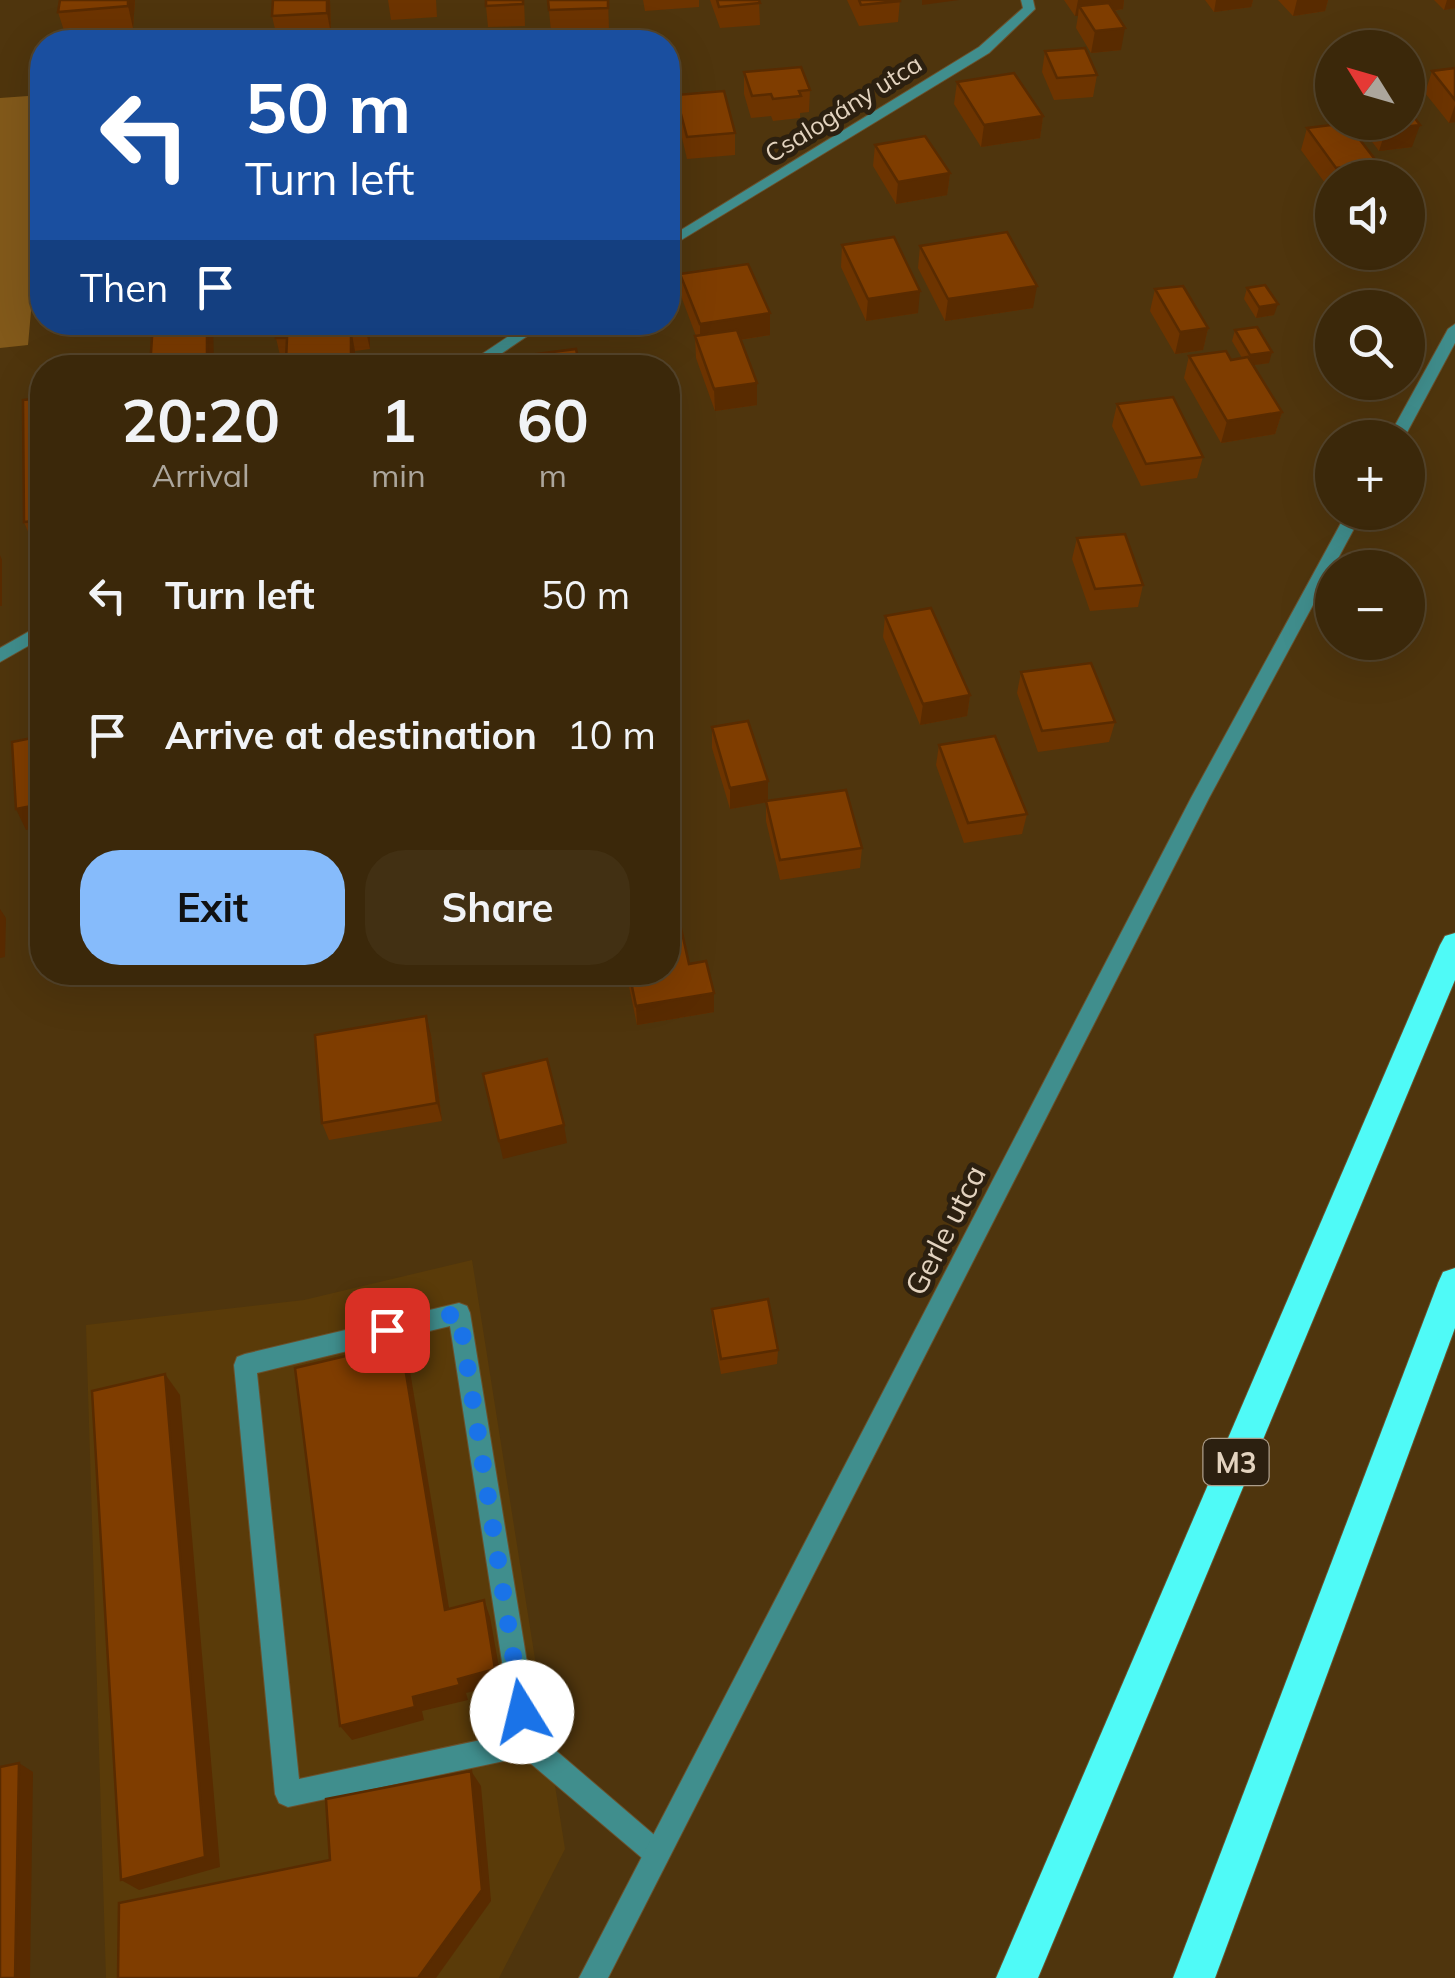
<!DOCTYPE html>
<meta charset="utf-8">
<style>
body{margin:0;font-family:Mulish,sans-serif;background:#423013;color:#f1f3f6;height:100vh;display:flex;flex-direction:column;font-size:38px;white-space:nowrap}
*{box-sizing:border-box;margin:0}
p{font-size:32px;color:#aca69c}
.icon{flex:none;width:55px;height:55px;fill:none;stroke:currentColor;stroke-width:2;stroke-linecap:round;stroke-linejoin:round}
.map{position:relative;flex:1;overflow:hidden}
.sheet{position:absolute;left:30px;top:355px;width:650px;height:630px;display:flex;flex-direction:column;background:#3b280a;border-radius:40px;box-shadow:0 10px 40px #0002,0 0 0 2px #54442b}
.sheet>*{flex:none}
.top-card{position:absolute;left:30px;top:30px;width:650px;height:305px;border-radius:40px;box-shadow:0 10px 40px #0002,0 0 0 2px #54442b;background:#1a4fa0;color:#fff;overflow:hidden}
.needle{width:65px;rotate:307deg}
.controls{position:absolute;left:1315px;top:30px;display:grid;gap:20px}
.controls a{display:grid;place-items:center;width:110px;height:110px;border-radius:50%;background:#3b280a;box-shadow:0 10px 40px #0002,0 0 0 2px #54442b;font-size:50px}
.pin{position:absolute;display:grid;place-items:center;width:85px;height:85px;color:#fff;margin:-42px;border-radius:20px;box-shadow:0 5px 15px #0006}
.me{position:absolute;width:110px;margin:-55px;rotate:351deg;stroke-linejoin:round;filter:drop-shadow(0 0 8px #0008)}
.turn{display:flex;align-items:center;gap:35px;height:210px;padding:0 50px;font-size:45px}
.turn .icon{width:130px;height:130px;stroke-width:2.5}
.turn b{display:block;font-size:70px;line-height:85px}
.then{display:flex;align-items:center;height:95px;padding:0 50px;background:#0003;gap:20px;font-size:38px}
.eta{display:flex;justify-content:space-evenly;align-items:center;height:170px;text-align:center}
.eta b{font-size:60px;font-weight:700;line-height:70px}
.cta{display:flex;gap:20px;margin-top:auto;padding:20px 50px}
.cta a{flex:1;height:115px;border-radius:40px;background:#86bbfb;color:#111;font-size:40px;font-weight:700;line-height:115px;text-align:center}
.cta a+a{background:#423013;color:#f1f3f6}
ul{padding:0;list-style:none}
li{display:flex;align-items:center;gap:30px;height:140px;padding:0 50px}
li div{flex:1}
li b{display:block;font-size:38px}
li em{font-style:normal}
.map>svg:first-child{display:block}
.built{fill:#5a3b09}
.green{fill:#82591a}
.lines{fill:none;stroke-linecap:round;stroke-linejoin:round}
.service-casing{stroke:#6a512d;stroke-width:2}
.minor-casing{stroke:#6a512d;stroke-width:2}
.motorway-casing{stroke:#6a512d;stroke-width:2}
.service{fill:#408e8d;fill-rule:evenodd}
.minor{fill:#408e8d;fill-rule:evenodd}
.motorway{fill:#4ffaf7;fill-rule:evenodd}
.wall{fill:#6d3400}
.shaded-wall{fill:#592b00}
.building{fill:#7f3d00;stroke:#592b00;stroke-width:2.5}
.route{stroke:#1a73e8;stroke-width:18;stroke-dasharray:0 32.4}
.labels{text-anchor:middle;dominant-baseline:central;stroke-width:10;stroke-linejoin:round;paint-order:stroke}
.far-street-label{font-size:25px;fill:#e3d3bf;stroke:#2c2010}
.shield{fill:#2c2010;stroke:#ac9d8a;stroke-width:2.5}
.shield-label{font-size:28px;font-weight:bold;fill:#e3d3bf}
.street-label{font-size:30px;fill:#e3d3bf;stroke:#2c2010}
</style>
<div class="map">
<svg width="1455" height="1978" viewBox="0 0 1455 1978">
<rect width="100%" height="100%" fill="#4f350d"/>
<!-- built -->
<path class="built" d="M 472,1260 L 565,1849 L 499,1978 L 106,1978 L 86,1325 L 304,1300 Z"/>
<!-- green -->
<path class="green" d="M 42,95 L 42,242 L 37,244 L 28,345 L 0,348 L 0,98 Z"/>
<g class="lines">
<!-- service casing -->
<g class="service-casing">
<path id="service" d="M 459,1303 L 467,1306 L 470,1313 L 539,1736 L 666,1845 L 670,1854 L 666,1863 L 657,1867 L 648,1863 L 523,1757 L 288,1807 L 279,1803 L 275,1794 L 234,1365 L 237,1357 L 245,1354 ZM 450,1326 L 513,1733 L 299,1779 L 257,1373 Z"/>
</g>
<!-- minor casing -->
<g class="minor-casing">
<g id="minor">
<path d="M 1021,0 L 1033,0 L 1035,9 L 989,53 L 668,248 L 668,238 L 979,47 L 1023,8 Z"/>
<path d="M 530,322 L 548,322 L 480,368 L 461,368 Z"/>
<path d="M 1455,324 L 1455,343 L 1404,438 L 1388,438 L 1448,329 Z"/>
<path d="M 1347,512 L 1363,512 L 1209,798 L 608,1978 L 579,1978 L 1191,798 Z"/>
<path d="M 42,624 L 42,638 L 0,662 L 0,648 Z"/>
</g>
</g>
<!-- motorway casing -->
<g class="motorway-casing">
<g id="motorway">
<path d="M 1455,933 L 1455,980 L 1038,1978 L 996,1978 L 1440,945 L 1445,936 Z"/>
<path d="M 1455,1268 L 1455,1328 L 1215,1978 L 1173,1978 L 1438,1283 L 1443,1272 Z"/>
</g>
</g>
<!-- service -->
<use href="#service" class="service"/>
<!-- minor -->
<use href="#minor" class="minor"/>
<!-- motorway -->
<use href="#motorway" class="motorway"/>
</g>
<!-- wall -->
<g class="wall">
<path d="M 60,0 L 135,0 L 133,28 L 65,34 L 58,12 Z"/>
<path d="M 330,0 L 331,34 L 277,38 L 272,16 Z"/>
<path d="M 388,0 L 436,0 L 437,17 L 391,20 Z"/>
<path d="M 524,0 L 525,26 L 488,27 L 486,6 Z"/>
<path d="M 548,0 L 608,0 L 609,29 L 551,32 Z"/>
<path d="M 643,0 L 699,0 L 699,7 L 645,11 Z"/>
<path d="M 710,0 L 759,0 L 760,25 L 720,28 Z"/>
<path d="M 847,0 L 900,0 L 898,22 L 859,26 Z"/>
<path d="M 1064,0 L 1124,0 L 1123,9 L 1114,11 L 1121,50 L 1091,53 L 1076,28 L 1078,16 L 1075,16 Z"/>
<path d="M 1205,0 L 1253,0 L 1251,7 L 1214,12 Z"/>
<path d="M 1278,0 L 1328,0 L 1325,11 L 1293,16 Z"/>
<path d="M 1434,0 L 1455,0 L 1455,8 L 1444,10 Z"/>
<path d="M 1045,51 L 1097,75 L 1093,97 L 1054,100 L 1042,72 Z"/>
<path d="M 1455,68 L 1455,122 L 1449,123 L 1425,93 L 1432,71 Z"/>
<path d="M 744,72 L 810,90 L 809,112 L 800,113 L 800,118 L 773,121 L 771,116 L 751,118 L 744,94 Z"/>
<path d="M 957,82 L 1043,116 L 1040,138 L 981,147 L 954,104 Z"/>
<path d="M 676,95 L 735,133 L 735,155 L 687,159 L 677,117 Z"/>
<path d="M 1367,122 L 1408,122 L 1412,147 L 1379,151 L 1364,131 Z"/>
<path d="M 1307,128 L 1377,162 L 1372,178 L 1332,178 L 1332,189 L 1330,190 L 1301,150 Z"/>
<path d="M 875,145 L 950,173 L 947,195 L 896,204 L 873,166 Z"/>
<path d="M 842,245 L 918,313 L 866,321 L 841,267 Z"/>
<path d="M 920,246 L 1033,308 L 945,321 L 918,268 Z"/>
<path d="M 680,274 L 770,313 L 770,335 L 740,340 L 757,405 L 715,411 L 696,358 L 695,336 L 696,336 L 681,296 Z"/>
<path d="M 1247,288 L 1274,315 L 1256,318 L 1244,299 Z"/>
<path d="M 1155,289 L 1208,328 L 1203,350 L 1175,354 L 1150,311 Z"/>
<path d="M 370,322 L 370,349 L 355,351 L 355,368 L 287,368 L 286,360 L 281,360 L 276,338 Z"/>
<path d="M 1235,330 L 1269,363 L 1253,365 L 1282,412 L 1275,434 L 1221,443 L 1184,378 L 1189,356 L 1231,360 L 1242,358 L 1232,341 Z"/>
<path d="M 42,398 L 42,552 L 37,553 L 24,522 Z"/>
<path d="M 1117,404 L 1203,457 L 1197,478 L 1141,486 L 1112,426 Z"/>
<path d="M 1077,538 L 1143,585 L 1138,607 L 1090,611 L 1072,559 Z"/>
<path d="M 885,616 L 970,695 L 967,716 L 920,725 L 883,637 Z"/>
<path d="M 1021,672 L 1115,722 L 1109,742 L 1038,752 L 1017,693 Z"/>
<path d="M 712,727 L 768,801 L 862,848 L 860,868 L 780,880 L 766,821 L 766,802 L 730,809 L 712,748 Z"/>
<path d="M 939,745 L 1027,814 L 1022,834 L 964,843 L 936,765 Z"/>
<path d="M 689,964 L 714,1012 L 637,1025 L 626,972 L 668,972 Z"/>
<path d="M 337,972 L 390,972 L 339,980 Z"/>
<path d="M 431,1035 L 442,1121 L 329,1140 L 322,1123 Z"/>
<path d="M 712,1309 L 778,1350 L 777,1364 L 721,1374 L 712,1324 Z"/>
</g>
<!-- shaded-wall -->
<g class="shaded-wall">
<path d="M 128,0 L 135,0 L 133,28 L 128,6 Z"/>
<path d="M 327,0 L 330,0 L 331,34 L 327,13 Z"/>
<path d="M 922,0 L 959,0 L 922,5 Z"/>
<path d="M 1078,0 L 1124,0 L 1123,9 L 1084,15 L 1079,6 L 1078,16 L 1075,16 Z"/>
<path d="M 1216,0 L 1253,0 L 1251,7 L 1214,12 Z"/>
<path d="M 1297,0 L 1328,0 L 1325,11 L 1293,16 Z"/>
<path d="M 1447,0 L 1455,0 L 1455,8 L 1444,10 Z"/>
<path d="M 1125,28 L 1121,50 L 1091,53 L 1095,31 Z"/>
<path d="M 1455,105 L 1455,122 L 1449,123 Z"/>
<path d="M 1043,116 L 1040,138 L 981,147 L 984,125 Z"/>
<path d="M 1420,125 L 1412,147 L 1379,151 L 1386,129 Z"/>
<path d="M 1343,167 L 1339,178 L 1334,178 L 1336,168 Z"/>
<path d="M 1372,168 L 1369,178 L 1344,178 L 1346,171 Z"/>
<path d="M 950,173 L 947,195 L 896,204 L 898,182 Z"/>
<path d="M 1037,286 L 1033,308 L 945,321 L 948,299 Z"/>
<path d="M 920,291 L 918,313 L 866,321 L 868,299 Z"/>
<path d="M 1278,304 L 1274,315 L 1256,318 L 1259,307 Z"/>
<path d="M 770,313 L 770,335 L 700,346 L 700,324 Z"/>
<path d="M 207,322 L 213,322 L 214,368 L 207,358 Z"/>
<path d="M 365,322 L 370,322 L 370,349 L 365,327 Z"/>
<path d="M 1208,328 L 1203,350 L 1175,354 L 1180,332 Z"/>
<path d="M 351,329 L 355,351 L 355,368 L 353,368 L 351,357 Z"/>
<path d="M 1272,352 L 1269,363 L 1247,366 L 1250,355 Z"/>
<path d="M 757,383 L 757,405 L 715,411 L 714,389 Z"/>
<path d="M 1282,412 L 1275,434 L 1221,443 L 1227,421 Z"/>
<path d="M 0,555 L 2,560 L 2,606 L 0,606 Z"/>
<path d="M 970,695 L 967,716 L 920,725 L 923,704 Z"/>
<path d="M 768,781 L 768,802 L 730,809 L 730,788 Z"/>
<path d="M 42,804 L 42,826 L 26,830 L 16,809 Z"/>
<path d="M 0,909 L 6,918 L 5,957 L 0,958 Z"/>
<path d="M 714,993 L 714,1012 L 637,1025 L 636,1006 Z"/>
<path d="M 426,1016 L 431,1035 L 442,1121 L 437,1103 Z"/>
<path d="M 564,1125 L 567,1143 L 503,1159 L 499,1141 Z"/>
<path d="M 401,1343 L 409,1365 L 452,1626 L 445,1610 Z"/>
<path d="M 165,1374 L 180,1395 L 220,1867 L 139,1890 L 121,1880 Z"/>
<path d="M 484,1600 L 490,1617 L 502,1684 L 466,1693 L 468,1700 L 422,1711 L 424,1720 L 352,1740 L 340,1726 L 458,1679 Z"/>
<path d="M 19,1763 L 33,1772 L 30,1978 L 15,1978 Z"/>
<path d="M 471,1771 L 481,1786 L 491,1901 L 436,1978 L 418,1978 Z"/>
</g>
<!-- building -->
<g class="building">
<path d="M 60,0 L 128,0 L 128,6 L 58,12 Z"/>
<path d="M 273,0 L 327,0 L 327,13 L 272,16 Z"/>
<path d="M 486,0 L 523,0 L 523,4 L 486,6 Z"/>
<path d="M 548,0 L 608,0 L 608,8 L 549,10 Z"/>
<path d="M 717,0 L 759,0 L 760,3 L 719,7 Z"/>
<path d="M 859,0 L 900,0 L 900,1 L 861,5 Z"/>
<path d="M 1109,3 L 1125,28 L 1095,31 L 1079,6 Z"/>
<path d="M 1085,48 L 1097,75 L 1057,78 L 1045,51 Z"/>
<path d="M 801,67 L 810,90 L 799,91 L 801,96 L 773,99 L 771,94 L 752,96 L 744,72 Z"/>
<path d="M 1455,68 L 1455,100 L 1432,71 Z"/>
<path d="M 1014,73 L 1043,116 L 984,125 L 957,82 Z"/>
<path d="M 724,91 L 735,133 L 687,137 L 676,95 Z"/>
<path d="M 1408,109 L 1420,125 L 1386,129 L 1381,122 L 1408,122 Z"/>
<path d="M 1347,123 L 1377,162 L 1369,163 L 1372,168 L 1346,171 L 1343,167 L 1336,168 L 1307,128 Z"/>
<path d="M 925,136 L 950,173 L 898,182 L 875,145 Z"/>
<path d="M 1007,232 L 1037,286 L 948,299 L 920,246 Z"/>
<path d="M 894,237 L 920,291 L 868,299 L 842,245 Z"/>
<path d="M 748,264 L 770,313 L 700,324 L 680,274 Z"/>
<path d="M 1265,285 L 1278,304 L 1259,307 L 1247,288 Z"/>
<path d="M 1183,286 L 1208,328 L 1180,332 L 1155,289 Z"/>
<path d="M 153,322 L 207,322 L 207,358 L 218,367 L 241,365 L 241,368 L 150,368 Z"/>
<path d="M 276,322 L 365,322 L 365,327 L 351,329 L 351,357 L 286,361 L 287,338 L 276,338 Z"/>
<path d="M 1257,327 L 1272,352 L 1250,355 L 1235,330 Z"/>
<path d="M 737,330 L 757,383 L 714,389 L 695,336 Z"/>
<path d="M 576,349 L 580,368 L 501,368 L 499,359 Z"/>
<path d="M 1226,351 L 1231,360 L 1248,357 L 1282,412 L 1227,421 L 1189,356 Z"/>
<path d="M 1173,397 L 1203,457 L 1146,464 L 1117,404 Z"/>
<path d="M 42,398 L 42,520 L 24,522 L 23,400 Z"/>
<path d="M 1125,534 L 1143,585 L 1095,589 L 1077,538 Z"/>
<path d="M 931,608 L 970,695 L 923,704 L 885,616 Z"/>
<path d="M 1091,663 L 1115,722 L 1042,731 L 1021,672 Z"/>
<path d="M 748,721 L 768,781 L 730,788 L 712,727 Z"/>
<path d="M 42,736 L 42,804 L 16,809 L 12,742 Z"/>
<path d="M 995,736 L 1027,814 L 968,823 L 939,745 Z"/>
<path d="M 846,790 L 862,848 L 780,860 L 766,801 Z"/>
<path d="M 678,915 L 689,964 L 706,961 L 714,993 L 636,1006 L 629,972 L 668,972 L 668,916 Z"/>
<path d="M 426,1016 L 437,1103 L 322,1123 L 315,1035 Z"/>
<path d="M 547,1059 L 564,1125 L 499,1141 L 483,1074 Z"/>
<path d="M 768,1299 L 778,1350 L 721,1359 L 712,1309 Z"/>
<path d="M 401,1343 L 445,1610 L 484,1600 L 495,1669 L 458,1679 L 460,1685 L 413,1697 L 415,1707 L 340,1726 L 295,1368 Z"/>
<path d="M 165,1374 L 205,1857 L 121,1880 L 92,1391 Z"/>
<path d="M 19,1763 L 15,1978 L 0,1978 L 0,1767 Z"/>
<path d="M 471,1771 L 482,1890 L 418,1978 L 118,1978 L 119,1903 L 330,1860 L 326,1799 Z"/>
</g>
<g class="lines">
<!-- route -->
<path class="route" d="M 387,1330 L 459,1313 L 522,1712"/>
</g>
<g class="labels">
<!-- far-street labels -->
<g class="far-street-label">
<text transform="translate(843 108) rotate(-32)">Csalogány utca</text>
</g>
<!-- shield labels -->
<rect class="shield" x="1203.5" y="1439" width="65" height="46" rx="8"/>
<g class="shield-label">
<text x="1236" y="1462">M3</text>
</g>
<!-- street labels -->
<g class="street-label">
<text transform="translate(945 1230) rotate(-63)">Gerle utca</text>
</g>
</g>
</svg>
<div class="controls">
<a><svg class="needle" viewBox="-14 -14 28 28"><path d="M0-13l5 13h-10z" fill="#e53935"/><path d="M0 13l5-13h-10z" fill="#aca69c"/></svg></a>
<a><svg class="icon" aria-label="sound" viewBox="0 0 24 24"><path d="M4 9h4l5-4v14l-5-4H4zM17 9q2 3 0 6"/></svg></a>
<a><svg class="icon" aria-label="search" viewBox="0 0 24 24"><circle cx="10" cy="10" r="6"/><path d="M15 15l6 6"/></svg></a>
<a>+</a>
<a>−</a>
</div>
<div class="pin" style="left:387px;top:1330px;background:#d93025"><svg class="icon" aria-label="arrive" viewBox="0 0 24 24"><path d="M6 21V4h12l-3 4 3 4H6"/></svg></div>
<svg class="me" style="left:522px;top:1712px" viewBox="-20 -20 40 40"><circle r="19" fill="#fff"/><path d="M0-13L10 11 0 6-10 11z" fill="#1a73e8"/></svg>
<div class="top-card">
<div class="turn"><svg class="icon" aria-label="left" viewBox="0 0 24 24"><path d="M17 20v-9H6M10 6l-5 5 5 5"/></svg><div><b>50 m</b>Turn left</div></div>
<div class="then">Then<svg class="icon" aria-label="arrive" viewBox="0 0 24 24"><path d="M6 21V4h12l-3 4 3 4H6"/></svg></div>
</div>
<section class="sheet">
<div class="eta">
<div><b>20:20</b><p>Arrival</p></div>
<div><b>1</b><p>min</p></div>
<div><b>60</b><p>m</p></div>
</div>
<ul>
<li><svg class="icon" aria-label="left" viewBox="0 0 24 24"><path d="M17 20v-9H6M10 6l-5 5 5 5"/></svg><div><b>Turn left</b></div><em>50 m</em></li>
<li><svg class="icon" aria-label="arrive" viewBox="0 0 24 24"><path d="M6 21V4h12l-3 4 3 4H6"/></svg><div><b>Arrive at destination</b></div><em>10 m</em></li>
</ul>
<div class="cta"><a>Exit</a><a>Share</a></div>
</section>
</div>
